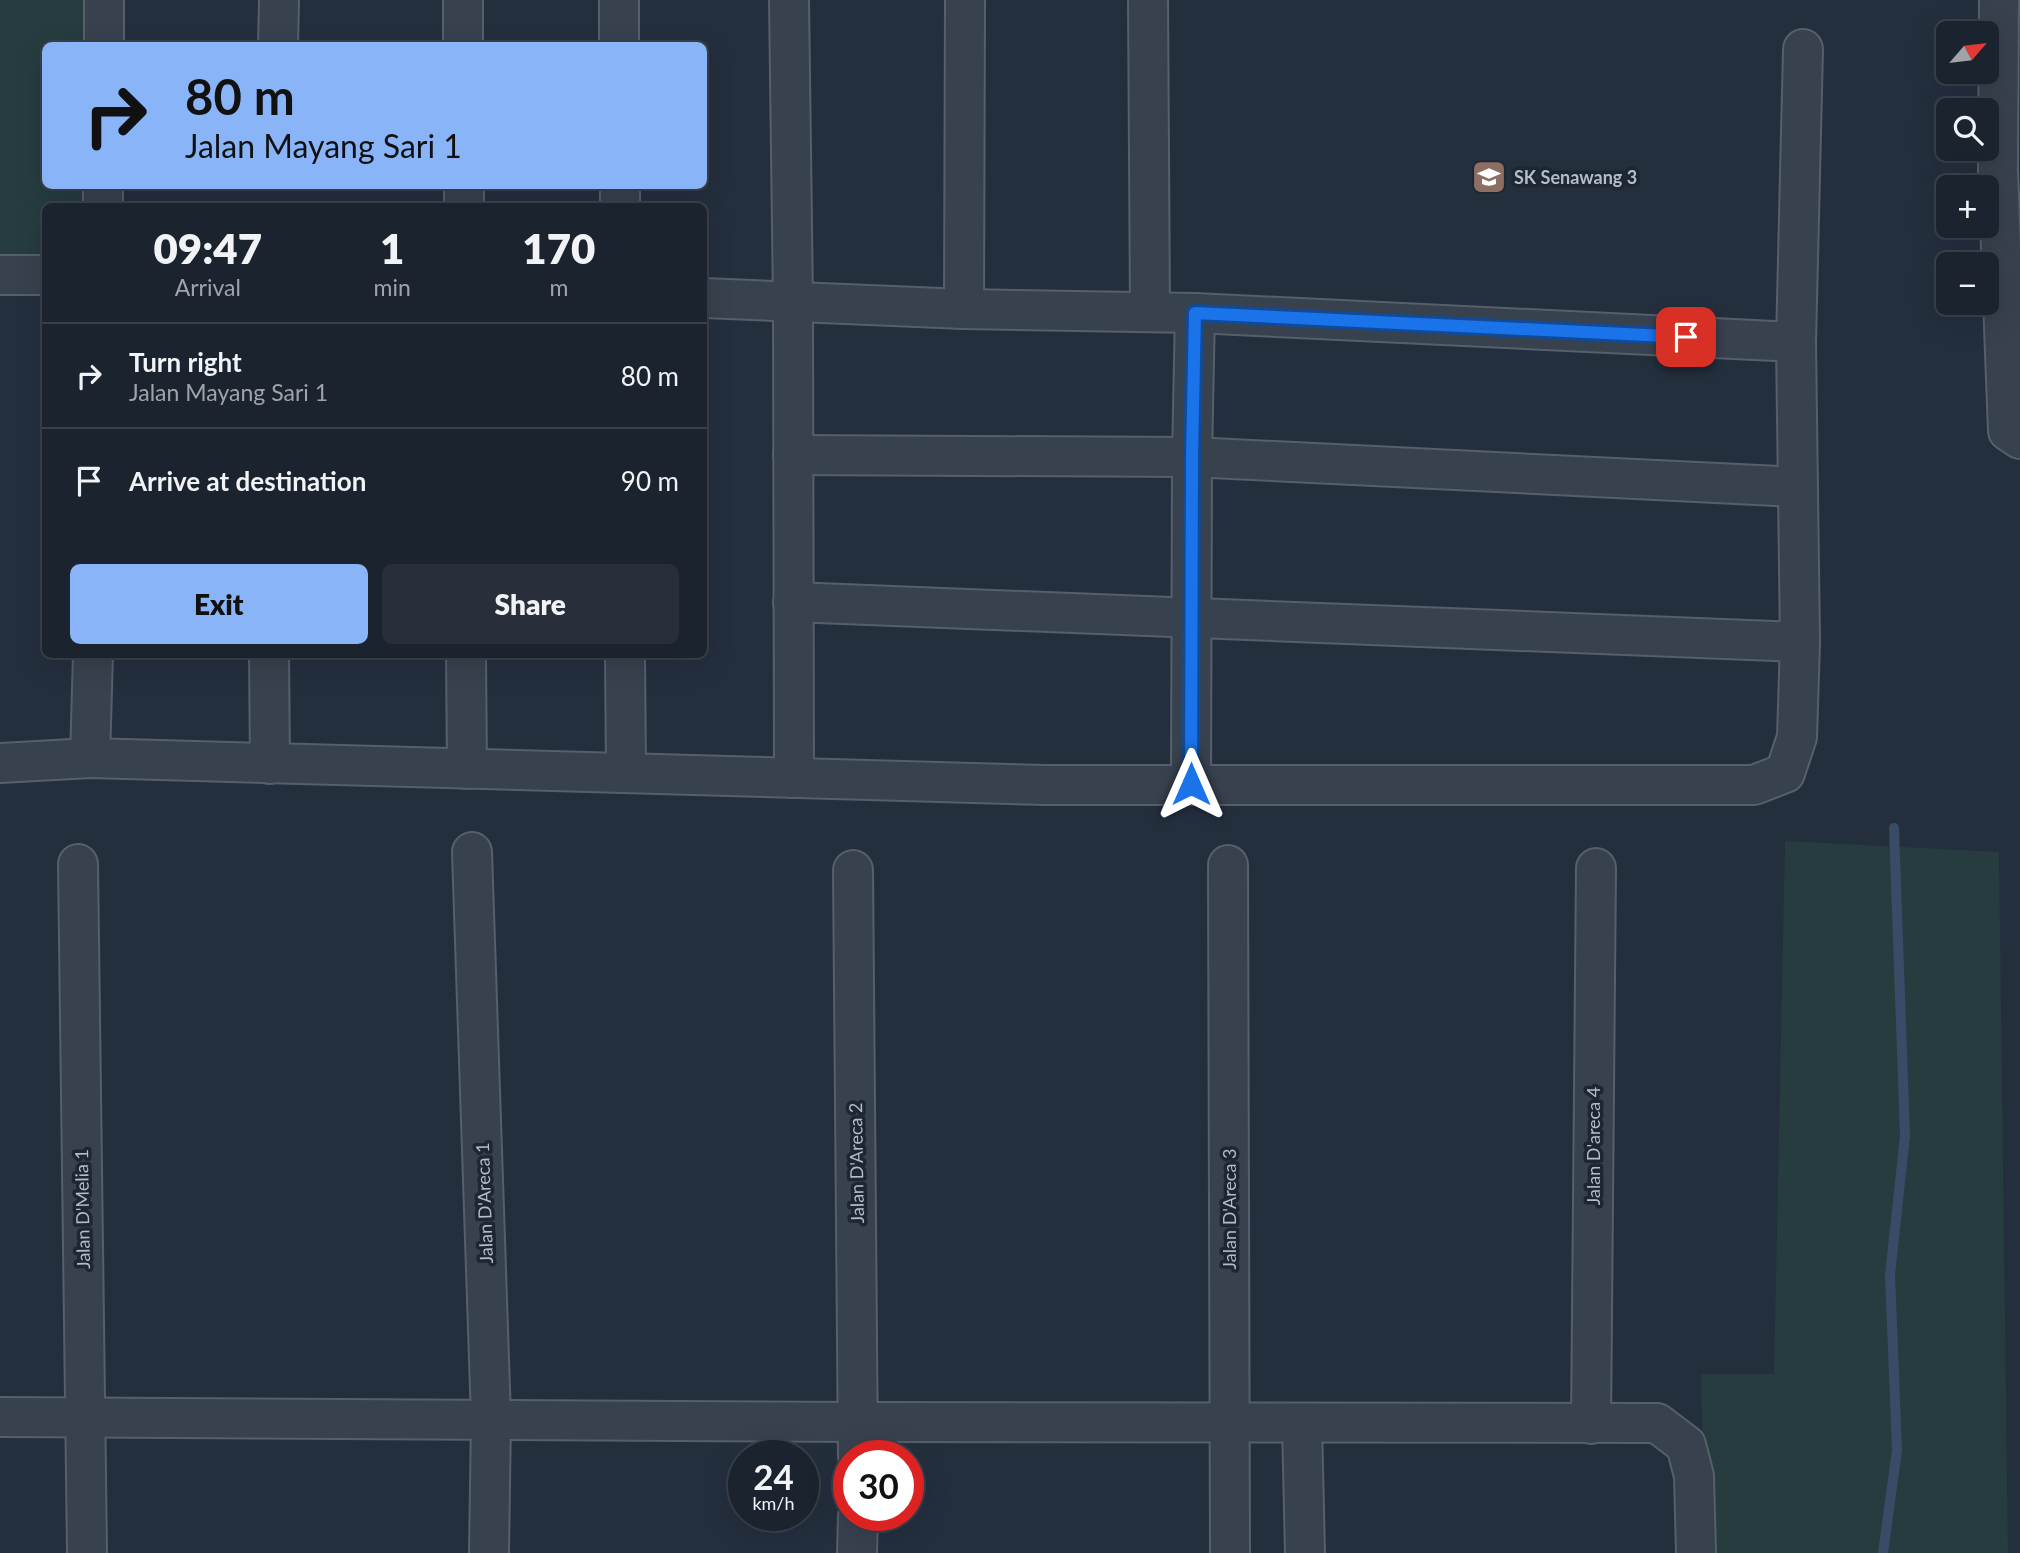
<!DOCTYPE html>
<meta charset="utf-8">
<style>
body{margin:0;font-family:Lato,sans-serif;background:#282f3a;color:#f1f3f6;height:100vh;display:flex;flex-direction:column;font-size:26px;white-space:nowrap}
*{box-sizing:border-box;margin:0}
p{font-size:23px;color:#a0a4aa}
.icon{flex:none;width:38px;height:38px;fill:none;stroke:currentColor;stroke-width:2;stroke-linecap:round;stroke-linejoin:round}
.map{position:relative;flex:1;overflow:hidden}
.sheet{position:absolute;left:42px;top:203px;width:665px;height:455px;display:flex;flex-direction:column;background:#1b232e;border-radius:10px;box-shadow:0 7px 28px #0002,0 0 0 2px #39404a}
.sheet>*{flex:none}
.guide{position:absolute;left:42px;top:42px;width:665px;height:147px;border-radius:10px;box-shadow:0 7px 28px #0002,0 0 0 2px #39404a;background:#8ab4f8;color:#111;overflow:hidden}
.needle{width:46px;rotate:62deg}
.controls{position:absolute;left:1936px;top:21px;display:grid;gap:14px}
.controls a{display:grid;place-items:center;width:63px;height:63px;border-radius:10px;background:#1b232e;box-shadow:0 7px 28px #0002,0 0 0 2px #39404a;font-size:35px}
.speed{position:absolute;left:728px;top:1440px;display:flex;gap:14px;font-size:35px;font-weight:700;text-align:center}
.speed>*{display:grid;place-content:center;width:91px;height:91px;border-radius:50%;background:#1b232e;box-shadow:0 7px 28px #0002,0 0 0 2px #39404a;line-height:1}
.speed small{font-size:18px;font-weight:400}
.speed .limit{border:10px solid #d22;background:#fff;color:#111}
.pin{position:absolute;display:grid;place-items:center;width:60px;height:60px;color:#fff;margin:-30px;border-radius:14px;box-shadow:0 4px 10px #0006}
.me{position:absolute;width:77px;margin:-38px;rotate:0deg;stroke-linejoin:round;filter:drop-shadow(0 0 5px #0008)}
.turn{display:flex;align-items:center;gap:24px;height:147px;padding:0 28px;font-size:32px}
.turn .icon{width:91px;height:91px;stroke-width:2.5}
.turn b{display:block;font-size:49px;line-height:60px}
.eta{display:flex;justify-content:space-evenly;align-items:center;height:119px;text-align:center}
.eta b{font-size:42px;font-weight:800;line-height:49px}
.primary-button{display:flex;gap:14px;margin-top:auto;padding:14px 28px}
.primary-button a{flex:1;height:80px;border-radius:10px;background:#8ab4f8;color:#111;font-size:28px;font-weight:800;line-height:80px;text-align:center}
.primary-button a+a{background:#282f3a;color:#f1f3f6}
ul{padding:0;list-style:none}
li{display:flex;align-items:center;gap:21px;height:105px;padding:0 28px;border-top:2px solid #39404a}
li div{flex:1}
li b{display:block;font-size:26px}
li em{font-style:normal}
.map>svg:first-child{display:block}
.green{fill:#263c3f}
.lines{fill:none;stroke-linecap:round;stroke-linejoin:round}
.stream{stroke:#394c67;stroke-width:10}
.minor-casing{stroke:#565f6c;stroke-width:42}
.minor{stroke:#38414e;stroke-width:38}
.route-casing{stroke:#114b97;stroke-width:18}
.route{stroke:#1a73e8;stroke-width:12}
.labels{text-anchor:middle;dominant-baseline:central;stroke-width:7;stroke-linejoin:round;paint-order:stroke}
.poi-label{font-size:18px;font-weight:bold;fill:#b4bcc9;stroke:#1d2633;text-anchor:start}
.street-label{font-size:18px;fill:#b4bcc9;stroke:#1d2633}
</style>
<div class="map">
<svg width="2020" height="1553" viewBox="0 0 2020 1553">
<rect width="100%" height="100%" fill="#242f3e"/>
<!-- green -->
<g class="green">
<path d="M 0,0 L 98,0 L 98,45 L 46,46 L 46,186 L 96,186 L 96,206 L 46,206 L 45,268 L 0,268 Z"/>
<path d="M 1785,841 L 1999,852 L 2008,1553 L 1705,1553 L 1701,1374 L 1774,1374 Z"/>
</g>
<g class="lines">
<!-- stream -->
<path class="stream" d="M 1883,1553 L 1897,1450 L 1890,1275 L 1905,1136 L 1894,828"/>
<!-- minor casing -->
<g class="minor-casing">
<g id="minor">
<path d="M 463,0 L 463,46"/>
<path d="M 619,0 L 619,46"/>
<path d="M 789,0 L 793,302 L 794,778"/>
<path d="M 1148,0 L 1150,311"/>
<path d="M 1999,0 L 1998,170 L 2008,431 L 2020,439"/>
<path d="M 104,46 L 104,0"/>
<path d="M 278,46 L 279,0"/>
<path d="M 464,186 L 464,206"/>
<path d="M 620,186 L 620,206"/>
<path d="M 103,206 L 103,186"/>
<path d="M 0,275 L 46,275"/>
<path d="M 704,298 L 964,309 L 1195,313 L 1796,342"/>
<path d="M 964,309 L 965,0"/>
<path d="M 793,455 L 1192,457 L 1798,487"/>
<path d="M 793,602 L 1800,642"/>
<path d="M 269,654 L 270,764"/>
<path d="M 466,654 L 467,769"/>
<path d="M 625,654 L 626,773"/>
<path d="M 90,758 L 93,654"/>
<path d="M 0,763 L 90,758 L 1046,785 L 1754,785 L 1785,773 L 1797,737 L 1800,642 L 1796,342 L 1803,49"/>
<path d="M 1191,784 L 1192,457 L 1195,313"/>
<path d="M 472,852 L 491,1419 L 489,1553"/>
<path d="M 78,864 L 87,1553"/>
<path d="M 1228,865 L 1230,1553"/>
<path d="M 853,870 L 858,1456"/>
<path d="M 0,1417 L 859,1422 L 1657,1423 L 1686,1445 L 1694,1476 L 1696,1553"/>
<path d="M 1302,1423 L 1305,1553"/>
<path d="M 1591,1424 L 1596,868"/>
<path d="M 857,1553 L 858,1516"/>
</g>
</g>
<!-- minor -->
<use href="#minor" class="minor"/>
</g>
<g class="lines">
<!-- route casing -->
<g class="route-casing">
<path id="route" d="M 1191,784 L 1192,457 L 1195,313 L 1686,337"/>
</g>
<!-- route -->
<use href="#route" class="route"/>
</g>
<!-- icons -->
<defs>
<g id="school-square" transform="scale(1.75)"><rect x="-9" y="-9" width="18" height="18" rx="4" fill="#8d6e63" stroke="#1d2633"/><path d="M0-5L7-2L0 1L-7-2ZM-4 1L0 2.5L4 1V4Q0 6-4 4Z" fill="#fff"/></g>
</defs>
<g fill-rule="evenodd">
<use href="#school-square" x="1489" y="177"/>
</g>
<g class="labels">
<!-- poi labels -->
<g class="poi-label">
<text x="1514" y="177">SK Senawang 3</text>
</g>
<!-- street labels -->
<g class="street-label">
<text transform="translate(1593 1146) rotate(-90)">Jalan D'areca 4</text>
<text transform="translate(856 1163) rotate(-91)">Jalan D'Areca 2</text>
<text transform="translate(484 1203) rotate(-92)">Jalan D'Areca 1</text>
<text transform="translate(82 1209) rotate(-91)">Jalan D'Melia 1</text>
<text transform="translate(1229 1209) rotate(-90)">Jalan D'Areca 3</text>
</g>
</g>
</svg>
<div class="controls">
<a><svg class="needle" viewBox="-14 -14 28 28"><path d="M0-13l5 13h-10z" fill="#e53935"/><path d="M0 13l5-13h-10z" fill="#a0a4aa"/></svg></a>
<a><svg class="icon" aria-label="search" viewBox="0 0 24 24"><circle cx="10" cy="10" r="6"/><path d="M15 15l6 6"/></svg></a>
<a>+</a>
<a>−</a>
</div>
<div class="speed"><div>24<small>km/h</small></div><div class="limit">30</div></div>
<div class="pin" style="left:1686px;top:337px;background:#d93025"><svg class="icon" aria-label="arrive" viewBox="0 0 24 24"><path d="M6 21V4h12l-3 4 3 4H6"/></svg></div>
<svg class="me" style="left:1191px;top:784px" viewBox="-20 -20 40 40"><path d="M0-17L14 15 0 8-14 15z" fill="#1a73e8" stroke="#fff" stroke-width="4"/></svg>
<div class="guide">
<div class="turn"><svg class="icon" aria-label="right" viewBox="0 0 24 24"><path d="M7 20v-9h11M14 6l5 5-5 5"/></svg><div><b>80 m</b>Jalan Mayang Sari 1</div></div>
</div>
<section class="sheet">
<div class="eta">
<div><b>09:47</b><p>Arrival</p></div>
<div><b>1</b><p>min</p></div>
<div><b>170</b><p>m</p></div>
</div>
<ul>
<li><svg class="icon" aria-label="right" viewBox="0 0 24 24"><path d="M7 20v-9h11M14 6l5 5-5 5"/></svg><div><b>Turn right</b><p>Jalan Mayang Sari 1</p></div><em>80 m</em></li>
<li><svg class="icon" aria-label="arrive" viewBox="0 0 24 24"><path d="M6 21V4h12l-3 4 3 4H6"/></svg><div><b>Arrive at destination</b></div><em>90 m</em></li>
</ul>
<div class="primary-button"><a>Exit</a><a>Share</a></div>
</section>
</div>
